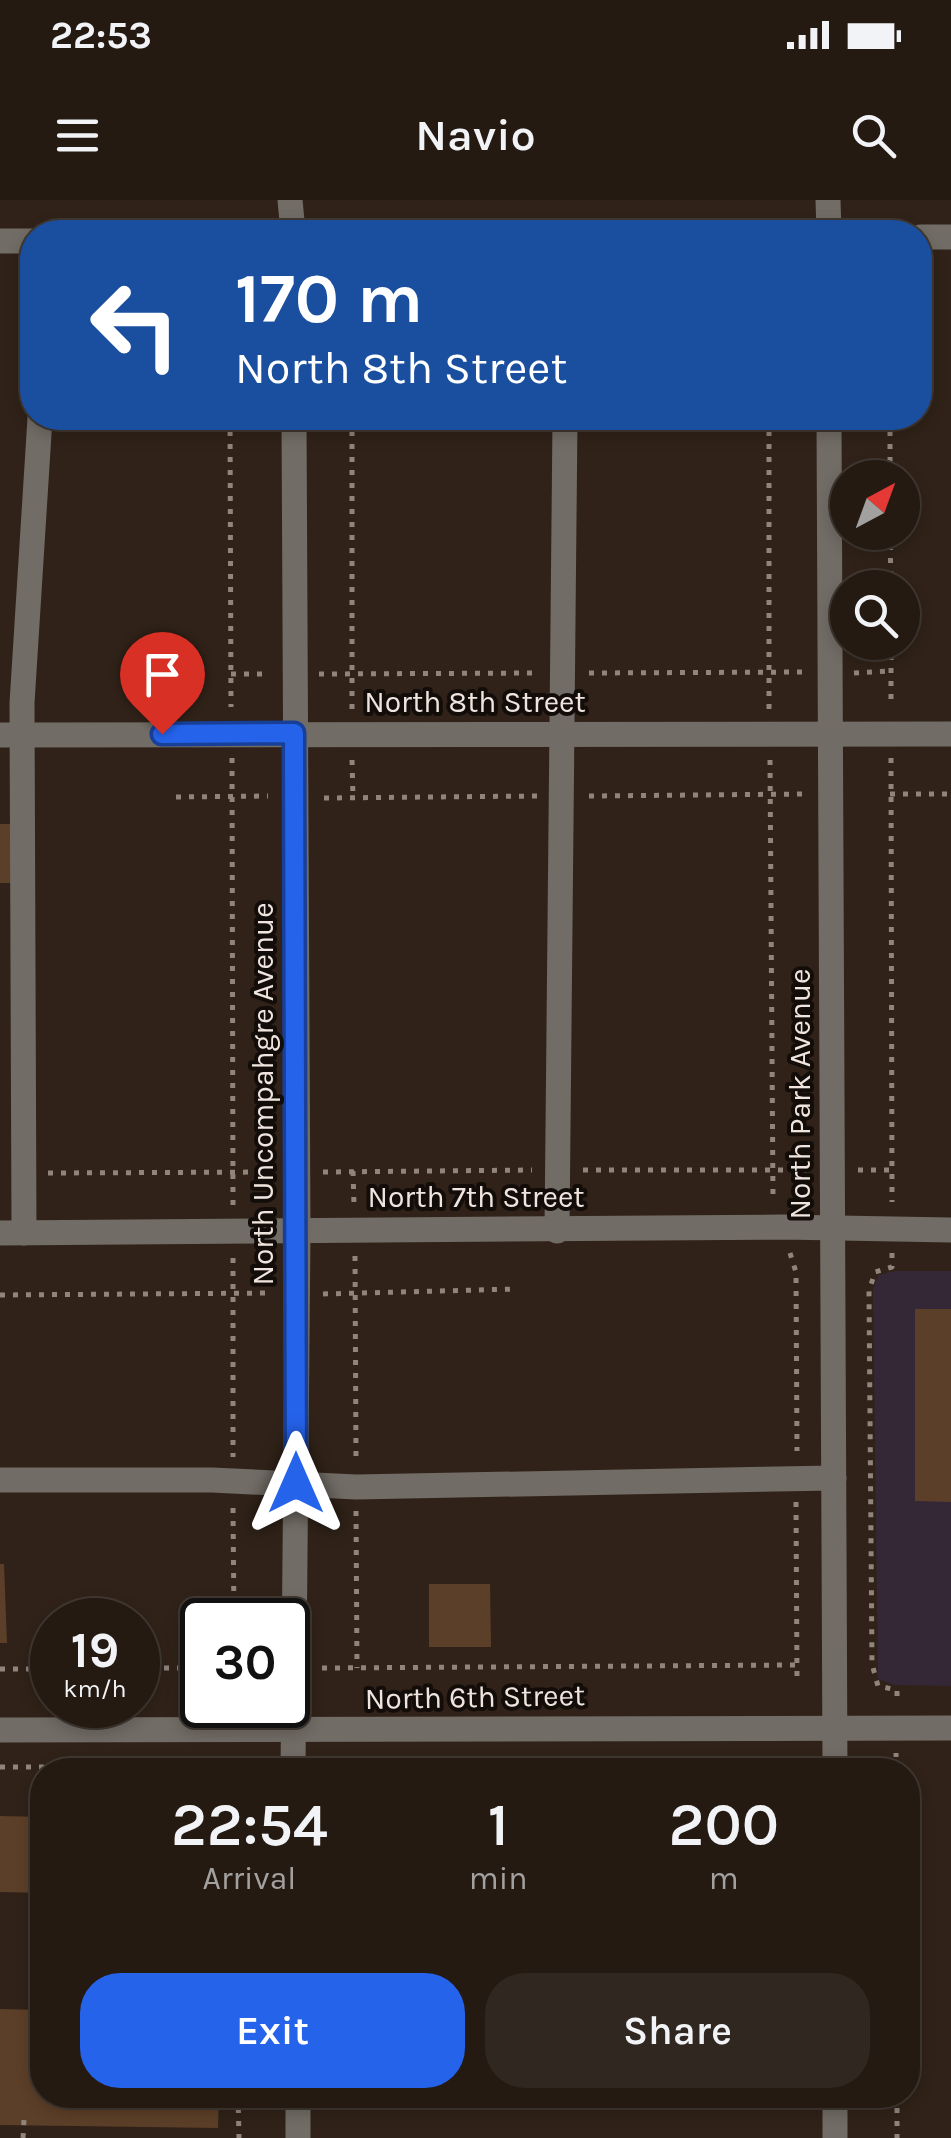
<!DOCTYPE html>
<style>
body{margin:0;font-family:Karla,sans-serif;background:#302720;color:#f1f3f6;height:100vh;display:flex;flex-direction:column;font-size:38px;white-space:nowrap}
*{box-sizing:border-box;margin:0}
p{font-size:32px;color:#a3a19f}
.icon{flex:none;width:55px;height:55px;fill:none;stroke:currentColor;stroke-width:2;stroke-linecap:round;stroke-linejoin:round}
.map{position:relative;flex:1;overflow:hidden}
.side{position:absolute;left:30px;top:1558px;width:890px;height:350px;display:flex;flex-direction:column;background:#241a12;border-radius:40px;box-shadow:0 5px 15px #0003,0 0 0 2px #413832}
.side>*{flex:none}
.guide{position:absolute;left:20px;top:20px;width:912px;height:210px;border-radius:40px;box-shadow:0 5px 15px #0003,0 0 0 2px #413832;background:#1a4fa0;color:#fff;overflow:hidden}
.needle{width:65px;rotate:41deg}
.buttons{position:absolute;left:830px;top:260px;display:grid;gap:20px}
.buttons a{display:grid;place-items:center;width:90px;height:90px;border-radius:50%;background:#241a12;box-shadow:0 5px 15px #0003,0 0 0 2px #413832;font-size:50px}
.speed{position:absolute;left:30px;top:1398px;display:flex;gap:20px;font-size:50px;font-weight:700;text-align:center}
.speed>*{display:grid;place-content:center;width:130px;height:130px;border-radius:50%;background:#241a12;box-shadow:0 5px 15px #0003,0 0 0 2px #413832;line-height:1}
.speed small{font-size:25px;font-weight:400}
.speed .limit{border:5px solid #111;border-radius:15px;background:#fff;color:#111}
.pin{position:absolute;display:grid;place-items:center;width:85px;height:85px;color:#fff;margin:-102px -42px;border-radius:50% 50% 50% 0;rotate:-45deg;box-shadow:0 0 10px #0007}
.pin .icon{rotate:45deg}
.me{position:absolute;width:110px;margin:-55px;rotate:0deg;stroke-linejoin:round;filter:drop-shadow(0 0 8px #0008)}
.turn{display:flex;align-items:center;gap:35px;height:210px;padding:0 50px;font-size:45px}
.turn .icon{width:130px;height:130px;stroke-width:2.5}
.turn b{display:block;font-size:70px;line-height:85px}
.eta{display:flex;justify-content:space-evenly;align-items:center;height:170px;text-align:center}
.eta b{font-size:60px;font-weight:600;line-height:70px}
.primary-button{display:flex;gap:20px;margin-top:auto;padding:20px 50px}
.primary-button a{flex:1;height:115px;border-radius:40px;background:#2563eb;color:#fff;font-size:40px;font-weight:600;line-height:115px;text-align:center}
.primary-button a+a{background:#302720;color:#f1f3f6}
.status{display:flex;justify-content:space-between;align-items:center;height:70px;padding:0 50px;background:#241a12;direction:ltr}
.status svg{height:28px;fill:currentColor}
header{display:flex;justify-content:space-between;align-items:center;height:130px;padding:0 50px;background:#241a12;font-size:45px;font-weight:600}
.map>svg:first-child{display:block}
.industrial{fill:#342836}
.building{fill:#5c3f28}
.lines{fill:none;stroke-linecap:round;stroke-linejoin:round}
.path{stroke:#90847b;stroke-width:5;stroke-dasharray:5 8;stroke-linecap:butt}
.minor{stroke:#716c65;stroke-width:25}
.route-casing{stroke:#184099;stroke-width:25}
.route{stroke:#2563eb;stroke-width:18}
.labels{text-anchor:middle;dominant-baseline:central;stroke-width:8;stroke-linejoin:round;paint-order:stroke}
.street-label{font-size:30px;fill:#efe5de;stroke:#130d09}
</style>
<div class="status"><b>22:53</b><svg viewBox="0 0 49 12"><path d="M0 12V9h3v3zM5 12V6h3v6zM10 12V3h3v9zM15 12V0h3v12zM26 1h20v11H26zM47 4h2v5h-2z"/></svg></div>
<header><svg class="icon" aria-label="menu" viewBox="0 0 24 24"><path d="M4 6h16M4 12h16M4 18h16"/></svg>Navio<svg class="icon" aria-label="search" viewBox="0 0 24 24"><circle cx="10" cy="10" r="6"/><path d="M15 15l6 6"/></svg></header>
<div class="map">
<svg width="951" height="1938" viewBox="0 0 951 1938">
<rect width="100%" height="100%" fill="#302218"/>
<!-- industrial -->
<path class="industrial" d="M 895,1071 L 951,1071 L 951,1486 L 894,1485 L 878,1479 L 873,1089 L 879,1075 Z"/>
<!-- building -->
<g class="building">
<path d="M 0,624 L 11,624 L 12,683 L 0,683 Z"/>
<path d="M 915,1109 L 951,1109 L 951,1302 L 915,1301 Z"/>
<path d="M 0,1364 L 4,1364 L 7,1443 L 0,1443 Z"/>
<path d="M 429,1384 L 490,1384 L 491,1447 L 429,1447 Z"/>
<path d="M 0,1616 L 42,1617 L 42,1693 L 0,1692 Z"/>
<path d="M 0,1809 L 42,1810 L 42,1895 L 219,1895 L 218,1928 L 0,1925 Z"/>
</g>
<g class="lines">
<!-- path -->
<g class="path">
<path d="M 230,218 L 231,507"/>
<path d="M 769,218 L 769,509"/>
<path d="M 890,218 L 890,278"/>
<path d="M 890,332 L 891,388"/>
<path d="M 891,442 L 891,507"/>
<path d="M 589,473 L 803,472"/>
<path d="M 854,473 L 891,471"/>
<path d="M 231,474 L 268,474"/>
<path d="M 319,474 L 538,473"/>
<path d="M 352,509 L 352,218"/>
<path d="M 232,558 L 233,1007"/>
<path d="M 891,558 L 892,1002"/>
<path d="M 352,560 L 353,598"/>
<path d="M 770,560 L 773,999"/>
<path d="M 890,594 L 951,594"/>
<path d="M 589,596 L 803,594"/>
<path d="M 176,597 L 268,596"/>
<path d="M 324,598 L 538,596"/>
<path d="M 583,970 L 807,970"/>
<path d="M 858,970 L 892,970"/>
<path d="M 353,971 L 354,1005"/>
<path d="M 323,972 L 532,970"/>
<path d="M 48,973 L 272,972"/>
<path d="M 790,1053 L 796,1072 L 797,1251"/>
<path d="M 892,1053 L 892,1067 L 875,1072 L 869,1091 L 872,1464 L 878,1486 L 897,1490 L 897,1502"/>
<path d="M 355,1056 L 356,1260"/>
<path d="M 233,1058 L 233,1257"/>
<path d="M 323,1094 L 516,1089"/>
<path d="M 0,1095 L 272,1093"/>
<path d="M 796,1302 L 797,1479"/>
<path d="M 233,1308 L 234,1420"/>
<path d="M 356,1311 L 357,1468"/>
<path d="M 138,1468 L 202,1468"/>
<path d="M 322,1468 L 796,1465"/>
<path d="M 0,1469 L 52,1469"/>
<path d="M 0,1567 L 233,1567"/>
<path d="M 896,1570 L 896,1553"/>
<path d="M 238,1895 L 239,1938"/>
<path d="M 897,1895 L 897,1938"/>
<path d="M 23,1938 L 24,1919"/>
</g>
<!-- minor -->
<g class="minor">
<path d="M 290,0 L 293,32"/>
<path d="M 828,0 L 829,32"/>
<path d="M 920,37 L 951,37"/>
<path d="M 0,41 L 32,41"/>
<path d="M 829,218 L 835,1570"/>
<path d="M 0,535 L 951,534"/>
<path d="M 557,1031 L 565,218"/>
<path d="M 0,1033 L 782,1027 L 951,1030"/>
<path d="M 24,1033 L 22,503 L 40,218"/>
<path d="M 0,1280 L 212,1280 L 356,1287 L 834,1278"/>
<path d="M 0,1530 L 951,1528"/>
<path d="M 293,1570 L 298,1033 L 294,218"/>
<path d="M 298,1895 L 298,1938"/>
<path d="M 835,1938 L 835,1895"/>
</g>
</g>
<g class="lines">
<!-- route casing -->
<g class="route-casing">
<path id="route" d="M 162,534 L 294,533 L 296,1283"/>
</g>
<!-- route -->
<use href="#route" class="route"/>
</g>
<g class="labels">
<!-- street labels -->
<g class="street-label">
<text x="475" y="502">North 8th Street</text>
<text transform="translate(263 894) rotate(-90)">North Uncompahgre Avenue</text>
<text transform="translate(800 894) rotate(-90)">North Park Avenue</text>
<text x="476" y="997">North 7th Street</text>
<text transform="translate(475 1497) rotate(-1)">North 6th Street</text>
</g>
</g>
</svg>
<div class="buttons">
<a><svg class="needle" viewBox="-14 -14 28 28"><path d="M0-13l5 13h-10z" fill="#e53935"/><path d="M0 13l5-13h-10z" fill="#a3a19f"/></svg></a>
<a><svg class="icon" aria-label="search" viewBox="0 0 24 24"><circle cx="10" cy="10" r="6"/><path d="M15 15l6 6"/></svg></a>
</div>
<div class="speed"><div>19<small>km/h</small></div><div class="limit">30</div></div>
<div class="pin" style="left:162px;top:534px;background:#d93025"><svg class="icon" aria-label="arrive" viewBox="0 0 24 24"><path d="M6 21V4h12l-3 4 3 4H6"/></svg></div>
<svg class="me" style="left:296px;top:1283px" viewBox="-20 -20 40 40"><path d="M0-17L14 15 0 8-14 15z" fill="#2563eb" stroke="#fff" stroke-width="4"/></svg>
<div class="guide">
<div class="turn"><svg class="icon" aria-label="left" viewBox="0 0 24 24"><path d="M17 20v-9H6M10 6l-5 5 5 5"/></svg><div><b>170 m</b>North 8th Street</div></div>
</div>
<section class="side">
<div class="eta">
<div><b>22:54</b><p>Arrival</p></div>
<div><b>1</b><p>min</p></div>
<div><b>200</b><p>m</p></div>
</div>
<div class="primary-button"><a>Exit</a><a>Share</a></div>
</section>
</div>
